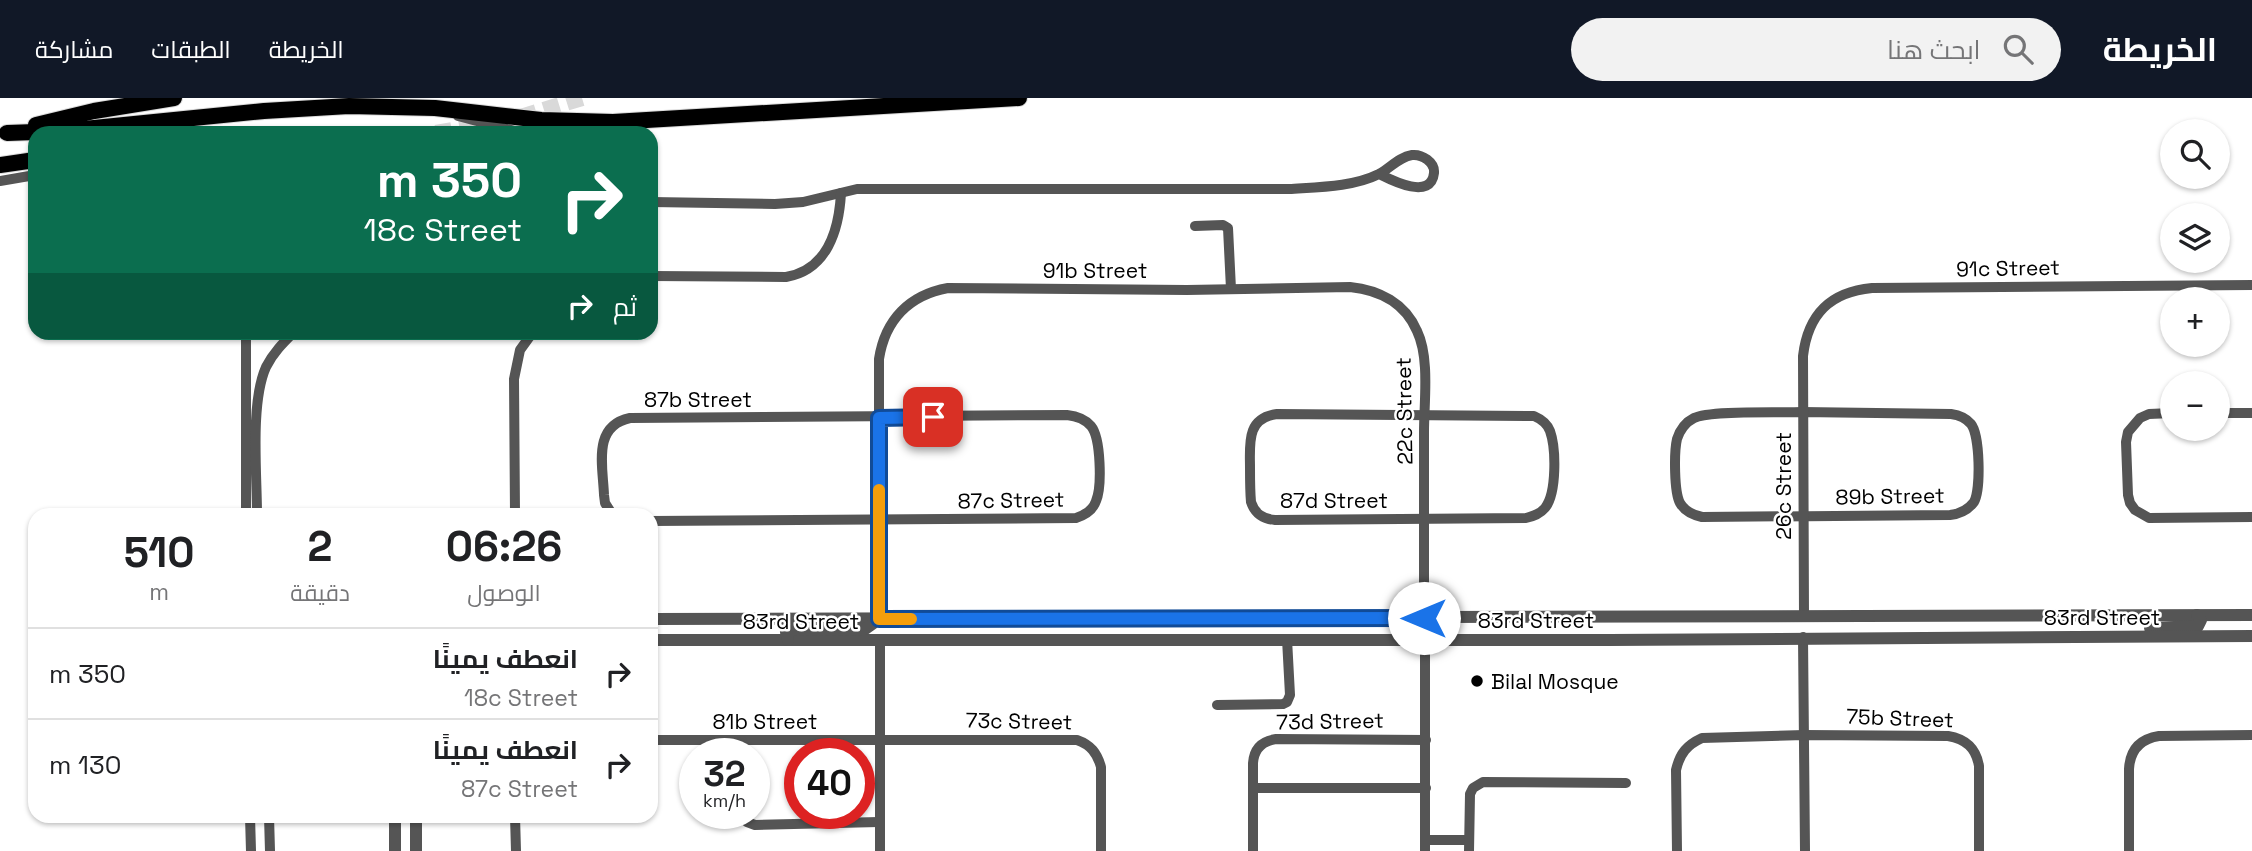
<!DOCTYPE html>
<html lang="ar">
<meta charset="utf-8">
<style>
body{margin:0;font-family:"Space Grotesk",Cairo,sans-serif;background:#f2f2f2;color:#202124;direction:rtl;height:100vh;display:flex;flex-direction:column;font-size:26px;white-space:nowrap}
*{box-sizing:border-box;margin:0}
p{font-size:23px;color:#757577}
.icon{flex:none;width:38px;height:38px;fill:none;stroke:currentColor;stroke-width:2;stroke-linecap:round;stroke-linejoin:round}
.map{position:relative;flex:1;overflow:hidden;direction:ltr}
.panel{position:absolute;left:28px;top:410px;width:630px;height:315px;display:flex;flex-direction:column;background:#fff;border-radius:21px;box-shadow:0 2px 5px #0004;direction:rtl}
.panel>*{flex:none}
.hud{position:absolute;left:28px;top:28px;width:630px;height:214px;border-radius:21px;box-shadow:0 2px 5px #0004;direction:rtl;background:#0b6e4f;color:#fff;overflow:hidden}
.controls{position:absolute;left:2160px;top:21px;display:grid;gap:14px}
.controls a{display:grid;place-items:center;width:70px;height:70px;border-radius:50%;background:#fff;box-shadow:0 2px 5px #0004;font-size:35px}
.speed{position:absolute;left:679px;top:640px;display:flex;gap:14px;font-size:35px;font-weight:700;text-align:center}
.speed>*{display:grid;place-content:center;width:91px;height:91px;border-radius:50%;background:#fff;box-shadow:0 2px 5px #0004;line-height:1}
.speed small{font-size:18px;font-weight:400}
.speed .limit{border:10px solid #d22;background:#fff;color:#111}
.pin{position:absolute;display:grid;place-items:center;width:60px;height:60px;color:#fff;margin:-30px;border-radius:14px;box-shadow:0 4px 10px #0006}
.me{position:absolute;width:77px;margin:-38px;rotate:270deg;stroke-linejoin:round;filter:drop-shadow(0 0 5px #0008)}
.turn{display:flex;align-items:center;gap:24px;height:147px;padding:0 21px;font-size:32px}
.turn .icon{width:91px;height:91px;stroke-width:2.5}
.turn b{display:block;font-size:49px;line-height:60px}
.then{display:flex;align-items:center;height:66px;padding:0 21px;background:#0003;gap:14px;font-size:26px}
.eta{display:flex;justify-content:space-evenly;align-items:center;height:119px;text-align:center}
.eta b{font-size:42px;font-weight:700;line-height:49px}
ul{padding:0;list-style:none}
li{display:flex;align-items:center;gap:21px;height:91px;padding:0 21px;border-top:2px solid #e0e0e0}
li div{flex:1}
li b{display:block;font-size:26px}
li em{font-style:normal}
header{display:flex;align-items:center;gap:42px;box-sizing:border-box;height:98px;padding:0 35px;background:#111827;color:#fff}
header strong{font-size:33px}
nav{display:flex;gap:38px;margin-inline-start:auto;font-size:24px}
.search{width:490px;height:63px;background:#f2f2f2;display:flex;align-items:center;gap:18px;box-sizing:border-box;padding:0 24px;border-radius:38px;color:#757577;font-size:26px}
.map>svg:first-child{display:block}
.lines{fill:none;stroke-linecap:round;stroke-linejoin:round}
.primary-tunnel{stroke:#d9d9d9;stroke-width:16;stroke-dasharray:16 8;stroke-linecap:butt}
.primary-casing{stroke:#dbdbdb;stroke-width:18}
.trunk-casing{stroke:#dbdbdb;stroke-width:18}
.minor{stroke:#555;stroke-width:10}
.tertiary{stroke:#555;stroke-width:12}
.primary{stroke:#000;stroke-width:16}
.trunk{stroke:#000;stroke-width:16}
.route-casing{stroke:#114b97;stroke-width:18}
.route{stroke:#1a73e8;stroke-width:12}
.slow{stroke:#f59e0b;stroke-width:12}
.poi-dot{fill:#000;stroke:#fff;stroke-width:2.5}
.labels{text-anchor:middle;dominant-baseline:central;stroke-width:5;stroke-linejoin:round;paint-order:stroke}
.street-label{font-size:21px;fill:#000;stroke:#fff}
.poi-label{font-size:21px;fill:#000;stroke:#fff;text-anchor:start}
</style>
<header>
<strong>الخريطة</strong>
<div class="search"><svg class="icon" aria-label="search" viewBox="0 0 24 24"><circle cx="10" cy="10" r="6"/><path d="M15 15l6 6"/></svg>ابحث هنا</div>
<nav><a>الخريطة</a><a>الطبقات</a><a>مشاركة</a></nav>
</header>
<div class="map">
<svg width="2252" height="753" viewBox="0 0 2252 753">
<rect width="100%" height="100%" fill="#fff"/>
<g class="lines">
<!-- primary-tunnel -->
<g class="primary-tunnel">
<path d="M 521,19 L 582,0"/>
<path d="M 436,35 L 499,24"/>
</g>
<!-- primary casing -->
<g class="primary-casing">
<path id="primary" d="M 0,67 L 35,62"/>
</g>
<!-- trunk casing -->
<g class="trunk-casing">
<g id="trunk">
<path d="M 36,27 L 94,13 L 174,0"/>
<path d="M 7,35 L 64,33 L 264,13 L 349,8 L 435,10 L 541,22 L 613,24 L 1019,0"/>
</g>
</g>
<!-- minor -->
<g class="minor">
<path d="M 458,18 L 522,35"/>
<path d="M 0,83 L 35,77"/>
<path d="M 651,104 L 775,106 L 803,104 L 857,91 L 1289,91 C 1318,89 1353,89 1379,76 C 1390,70 1399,59 1412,57 C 1422,56 1435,64 1434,75 C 1431,103 1391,82 1379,76"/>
<path d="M 1195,128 L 1223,127 L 1228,130 L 1231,191"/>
<path d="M 651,178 L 786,179 C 827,172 839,132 841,95"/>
<path d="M 246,234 L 246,416"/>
<path d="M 1802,314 L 1951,316 C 1958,317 1966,320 1971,326 C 1980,337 1981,392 1974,404 C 1968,412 1959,416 1950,417 L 1702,419 C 1693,417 1685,414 1680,405 C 1674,394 1674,354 1677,341 C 1680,332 1686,324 1694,320 C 1709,312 1781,315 1802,314 Z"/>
<path d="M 2172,315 L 2149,316 L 2140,320 L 2128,334 L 2126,344 L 2128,397 L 2130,405 L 2135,412 L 2149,420 L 2252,419"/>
<path d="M 2217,315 L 2252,315"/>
<path d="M 1277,316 L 1534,318 C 1541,321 1547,325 1550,333 C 1556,350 1557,395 1545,410 C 1540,416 1534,418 1526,420 L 1275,422 C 1263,421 1255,416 1251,404 C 1250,393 1250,381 1250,370 C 1250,346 1246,320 1277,316 Z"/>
<path d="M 257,416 C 257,376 250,305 266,269 C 273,255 283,245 294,234"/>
<path d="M 515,416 L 514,281 L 520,252 L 533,234"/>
<path d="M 612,416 L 605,405 L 604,397 C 603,368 592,328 630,320 L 1067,317 C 1076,318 1085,321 1091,328 C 1101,340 1102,389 1096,403 C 1093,412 1085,417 1076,420 L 651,423"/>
<path d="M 1804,518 L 1803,258 C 1808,216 1830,194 1872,190 L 2252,187"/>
<path d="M 879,521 L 879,261 C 885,222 909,197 948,190 L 1187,192 L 1350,189 C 1379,192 1405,205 1417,233 C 1430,260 1424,304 1424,334 C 1424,396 1424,458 1424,520"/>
<path d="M 1803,539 L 1805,753"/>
<path d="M 1217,607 L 1283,606 L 1287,604 L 1290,597 L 1287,541"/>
<path d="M 651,642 L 1077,642 C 1091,647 1097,655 1101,669 L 1101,753"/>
<path d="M 742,656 L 742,643"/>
<path d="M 1253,690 L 1426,690"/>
<path d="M 742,716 L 747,724 L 755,727 L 879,724"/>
<path d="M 250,718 L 251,753"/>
<path d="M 269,718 L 270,753"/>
<path d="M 515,718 L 516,753"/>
<path d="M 1425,742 L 1469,742"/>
<path d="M 880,753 L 880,543"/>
<path d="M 1253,753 L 1253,665 C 1254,651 1262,643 1276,641 L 1426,642"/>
<path d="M 1425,753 L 1425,541"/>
<path d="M 1469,753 L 1470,696 L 1473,690 L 1483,684 L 1626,685"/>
<path d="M 1677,753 L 1676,672 C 1680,655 1687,647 1702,640 L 1804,637 L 1948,638 C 1966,641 1976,650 1979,668 L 1979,753"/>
<path d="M 2129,753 L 2129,671 C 2130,652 2140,641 2159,638 L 2252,637"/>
</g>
<!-- tertiary -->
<g class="tertiary">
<path d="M 651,521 L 2252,517"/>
<path d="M 2150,530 L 2198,528 L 2201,522 L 2197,517"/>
<path d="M 651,542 L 1610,542 L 2252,538"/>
<path d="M 788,542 L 786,534 L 791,532 L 865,531 L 879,521"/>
<path d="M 395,718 L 395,753"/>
<path d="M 416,718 L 416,753"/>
</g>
<!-- primary -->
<use href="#primary" class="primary"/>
<!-- trunk -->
<use href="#trunk" class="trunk"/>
</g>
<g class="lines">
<!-- route casing -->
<g class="route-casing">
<path id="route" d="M 933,319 L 879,320 L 879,521 L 1424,520"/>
</g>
<!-- route -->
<use href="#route" class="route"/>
<!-- slow -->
<path class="slow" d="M 879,392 L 879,521 L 911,521"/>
</g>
<!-- markers -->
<circle class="poi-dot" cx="1477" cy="583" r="7"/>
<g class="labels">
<!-- street labels -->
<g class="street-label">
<text transform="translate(2008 170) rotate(-1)">91c Street</text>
<text x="1095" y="172">91b Street</text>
<text x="698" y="301">87b Street</text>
<text transform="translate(1404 313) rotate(-91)">22c Street</text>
<text transform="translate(1783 388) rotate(-90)">26c Street</text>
<text transform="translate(1890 398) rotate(-1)">89b Street</text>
<text transform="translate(1011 402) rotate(-1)">87c Street</text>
<text x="1334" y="402">87d Street</text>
<text x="2102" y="519">83rd Street</text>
<text x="1536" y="522">83rd Street</text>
<text x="801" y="523">83rd Street</text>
<text transform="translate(1900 620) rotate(2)">75b Street</text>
<text x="765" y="623">81b Street</text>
<text transform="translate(1019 623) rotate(1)">73c Street</text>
<text transform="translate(1330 623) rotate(-1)">73d Street</text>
</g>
<!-- poi labels -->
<g class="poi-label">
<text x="1491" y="583">Bilal Mosque</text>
</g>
</g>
</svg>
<div class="controls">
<a><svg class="icon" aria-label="search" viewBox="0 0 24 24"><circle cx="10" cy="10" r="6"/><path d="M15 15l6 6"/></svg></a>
<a><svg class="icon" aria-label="layers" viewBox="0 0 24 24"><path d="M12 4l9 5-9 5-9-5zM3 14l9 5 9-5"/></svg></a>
<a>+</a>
<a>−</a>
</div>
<div class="speed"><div>32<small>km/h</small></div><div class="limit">40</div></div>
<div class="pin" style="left:933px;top:319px;background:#d93025"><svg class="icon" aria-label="arrive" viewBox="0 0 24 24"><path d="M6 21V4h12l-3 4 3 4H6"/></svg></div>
<svg class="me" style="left:1424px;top:520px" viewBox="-20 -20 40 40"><circle r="19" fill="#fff"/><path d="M0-13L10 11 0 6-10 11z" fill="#1a73e8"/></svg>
<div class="hud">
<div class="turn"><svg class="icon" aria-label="right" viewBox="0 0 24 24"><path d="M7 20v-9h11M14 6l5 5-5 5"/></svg><div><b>350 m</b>18c Street</div></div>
<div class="then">ثم<svg class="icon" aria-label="right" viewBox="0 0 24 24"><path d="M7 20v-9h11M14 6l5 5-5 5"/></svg></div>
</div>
<section class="panel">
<div class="eta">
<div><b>06:26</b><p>الوصول</p></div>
<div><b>2</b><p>دقيقة</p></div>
<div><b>510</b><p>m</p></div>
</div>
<ul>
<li><svg class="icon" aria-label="right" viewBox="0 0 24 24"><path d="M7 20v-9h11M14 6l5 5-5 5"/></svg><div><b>انعطف يمينًا</b><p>18c Street</p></div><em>350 m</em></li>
<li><svg class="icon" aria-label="right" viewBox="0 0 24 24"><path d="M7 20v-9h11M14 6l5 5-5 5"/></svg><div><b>انعطف يمينًا</b><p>87c Street</p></div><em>130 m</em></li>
</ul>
</section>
</div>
